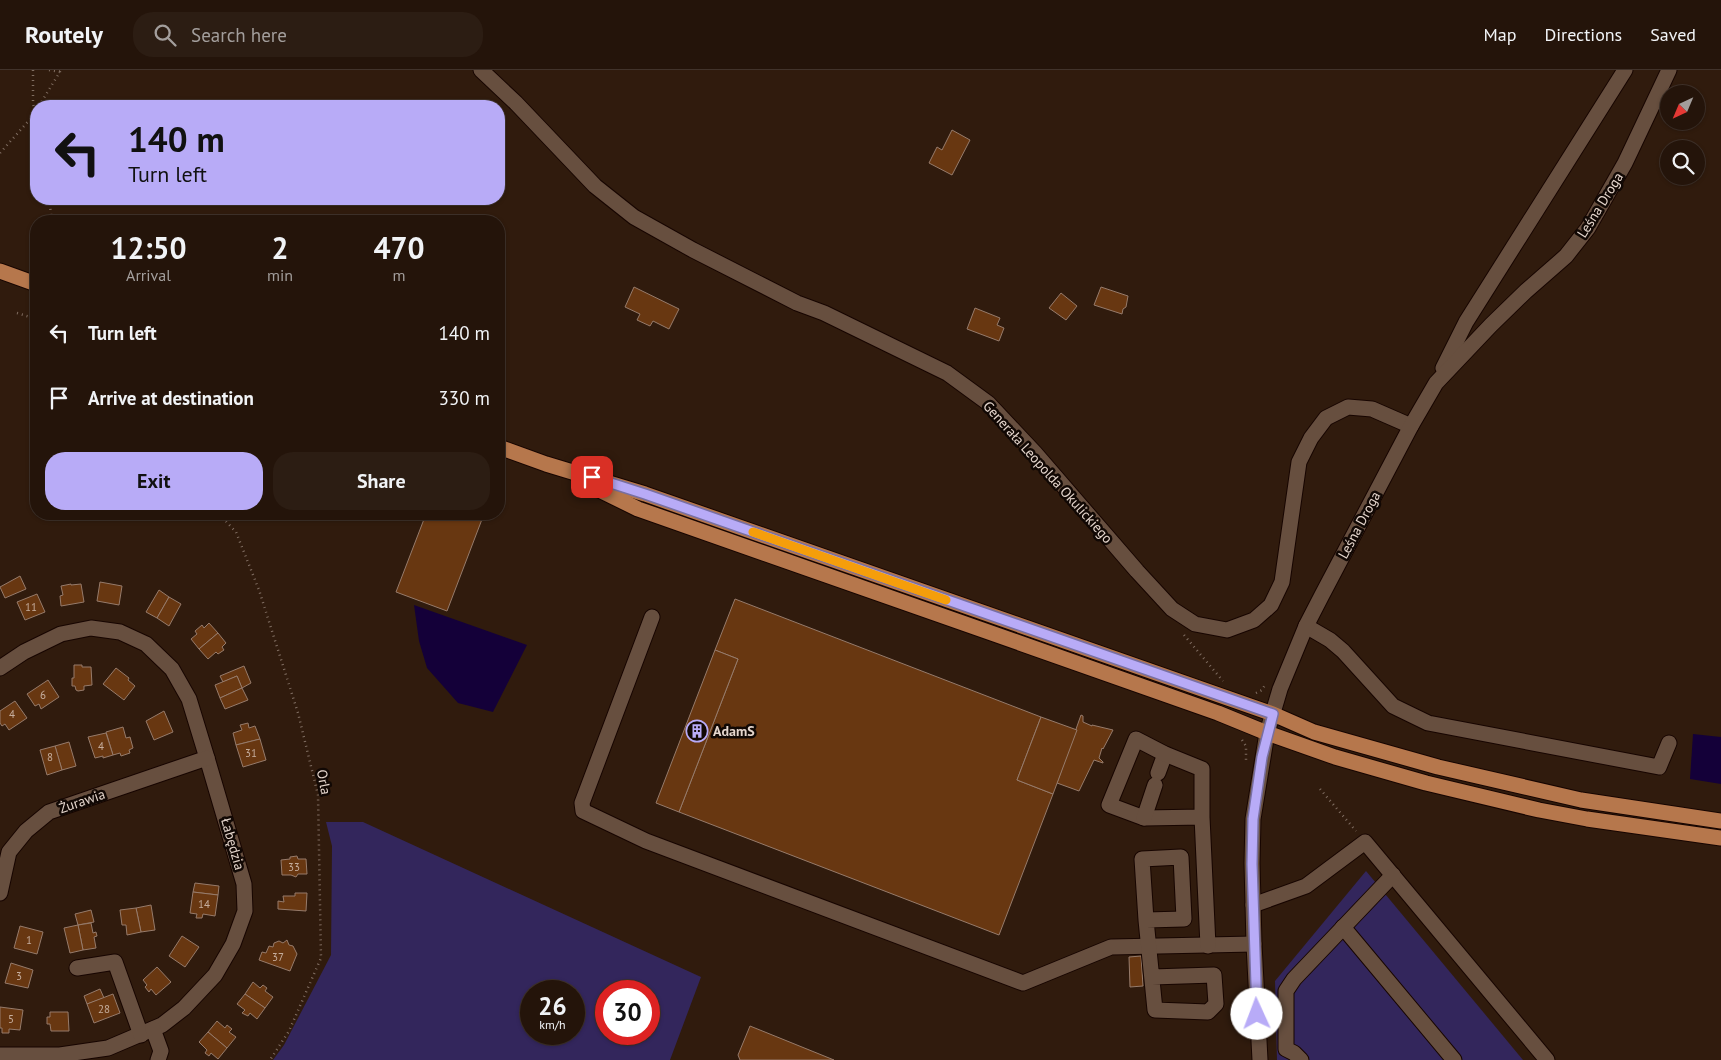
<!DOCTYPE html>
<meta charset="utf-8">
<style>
body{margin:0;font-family:"PT Sans",sans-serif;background:#2c1d13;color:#f1f3f6;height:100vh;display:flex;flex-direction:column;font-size:19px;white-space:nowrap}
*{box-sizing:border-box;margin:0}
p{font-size:16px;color:#a39e9c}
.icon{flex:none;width:28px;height:28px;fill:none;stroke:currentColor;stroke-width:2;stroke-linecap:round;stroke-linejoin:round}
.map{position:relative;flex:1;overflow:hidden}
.sheet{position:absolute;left:30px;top:145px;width:475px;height:305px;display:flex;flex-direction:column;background:#24140a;border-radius:20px;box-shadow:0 1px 4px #0004,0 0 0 1px #41332b}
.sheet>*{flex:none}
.banner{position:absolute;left:30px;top:30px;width:475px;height:105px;border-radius:20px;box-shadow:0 1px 4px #0004,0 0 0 1px #41332b;background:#b8abf7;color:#111;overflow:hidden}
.needle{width:32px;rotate:224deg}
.fabs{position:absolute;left:1660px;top:15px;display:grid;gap:10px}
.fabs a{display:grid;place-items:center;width:45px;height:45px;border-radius:50%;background:#24140a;box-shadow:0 1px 4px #0004,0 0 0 1px #41332b;font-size:25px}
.speed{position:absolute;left:520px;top:910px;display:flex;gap:10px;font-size:25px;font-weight:700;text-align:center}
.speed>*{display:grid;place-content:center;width:65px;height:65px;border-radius:50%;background:#24140a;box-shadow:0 1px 4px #0004,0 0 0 1px #41332b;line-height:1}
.speed small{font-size:12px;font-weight:400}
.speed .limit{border:8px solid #d22;background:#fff;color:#111}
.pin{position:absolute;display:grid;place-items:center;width:42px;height:42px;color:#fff;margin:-21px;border-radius:10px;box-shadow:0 2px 8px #0006}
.me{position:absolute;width:55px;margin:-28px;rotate:358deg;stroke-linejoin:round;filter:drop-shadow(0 0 4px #0008)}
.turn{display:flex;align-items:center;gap:18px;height:105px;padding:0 15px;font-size:22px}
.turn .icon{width:65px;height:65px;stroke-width:2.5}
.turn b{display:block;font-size:35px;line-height:42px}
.eta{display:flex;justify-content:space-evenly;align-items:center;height:85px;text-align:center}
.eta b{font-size:30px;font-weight:700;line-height:35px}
.action{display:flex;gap:10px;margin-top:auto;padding:10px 15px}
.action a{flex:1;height:58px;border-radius:20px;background:#b8abf7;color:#111;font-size:20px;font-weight:700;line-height:58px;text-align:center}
.action a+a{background:#2c1d13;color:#f1f3f6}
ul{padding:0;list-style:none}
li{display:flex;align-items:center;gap:15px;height:65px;padding:0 15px}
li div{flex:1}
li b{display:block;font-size:19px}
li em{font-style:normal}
header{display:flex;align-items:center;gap:30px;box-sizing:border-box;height:70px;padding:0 25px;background:#24140a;border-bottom:1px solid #41332b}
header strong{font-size:24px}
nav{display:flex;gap:28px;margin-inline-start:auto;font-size:18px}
.search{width:350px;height:45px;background:#2c1d13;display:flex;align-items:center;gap:12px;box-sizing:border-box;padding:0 18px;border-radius:20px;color:#a39e9c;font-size:19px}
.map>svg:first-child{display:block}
.green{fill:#33265c;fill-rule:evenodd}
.water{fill:#140039}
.building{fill:#683711;stroke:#967b6b}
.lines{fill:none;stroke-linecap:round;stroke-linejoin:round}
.minor-casing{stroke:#170500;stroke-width:17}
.major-casing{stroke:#170500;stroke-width:17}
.path{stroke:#806e62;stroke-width:2.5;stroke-dasharray:1 4;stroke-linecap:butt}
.minor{stroke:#674f3f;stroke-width:15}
.major{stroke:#b6774c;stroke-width:15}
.route-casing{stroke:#786fa1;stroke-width:12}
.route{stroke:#b8abf7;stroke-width:9}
.slow{stroke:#f59e0b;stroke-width:9}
.labels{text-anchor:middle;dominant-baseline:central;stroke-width:5;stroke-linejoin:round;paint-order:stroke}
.number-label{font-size:11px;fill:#c6ae9e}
.street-label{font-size:14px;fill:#e5d6cd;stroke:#110804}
.poi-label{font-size:14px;font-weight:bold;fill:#e5d6cd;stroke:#110804;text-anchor:start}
</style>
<header>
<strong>Routely</strong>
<div class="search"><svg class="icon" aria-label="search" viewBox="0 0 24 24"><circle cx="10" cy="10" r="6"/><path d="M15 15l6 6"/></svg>Search here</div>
<nav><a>Map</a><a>Directions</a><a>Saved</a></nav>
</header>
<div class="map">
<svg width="1721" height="990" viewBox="0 0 1721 990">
<rect width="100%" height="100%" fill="#301b0d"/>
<!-- green -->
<g class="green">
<path d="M 326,752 L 363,752 L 701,907 L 670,990 L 273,990 L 284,975 L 331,885 L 332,776 ZM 531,921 L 574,921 L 574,964 L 531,964 ZM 606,921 L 649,921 L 649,964 L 606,964 Z"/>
<path d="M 1366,801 L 1523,990 L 1277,990 L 1275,911 Z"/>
</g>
<!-- water -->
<g class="water">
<path d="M 414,535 L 527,575 L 493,642 L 458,633 L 427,598 L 419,571 Z"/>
<path d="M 1693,664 L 1721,667 L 1721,714 L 1690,709 Z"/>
</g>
<!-- building -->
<g class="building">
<path d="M 952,60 L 970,70 L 952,105 L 929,93 L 937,77 L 942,80 Z"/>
<path d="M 634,217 L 679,239 L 669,259 L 653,251 L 650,256 L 637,250 L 640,244 L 625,237 Z"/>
<path d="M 1101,217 L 1128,226 L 1126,237 L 1123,239 L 1122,244 L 1094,235 Z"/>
<path d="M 1061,223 L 1077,236 L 1066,250 L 1049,238 Z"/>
<path d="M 975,238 L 1000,248 L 997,255 L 1004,258 L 999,271 L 967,259 Z"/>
<path d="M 426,444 L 484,444 L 447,541 L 396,522 Z"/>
<path d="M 20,506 L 26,519 L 5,528 L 0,517 Z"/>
<path d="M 100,512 L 122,516 L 119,535 L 97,531 Z"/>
<path d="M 71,514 L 71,515 L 81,514 L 84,532 L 61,536 L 60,526 L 63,525 L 61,516 Z"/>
<path d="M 159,520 L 169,527 L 157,548 L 146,542 Z"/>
<path d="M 37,524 L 45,542 L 25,550 L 17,532 Z"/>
<path d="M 169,527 L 181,534 L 169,556 L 157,548 Z"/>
<path d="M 735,529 L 1041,647 L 1017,710 L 1053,724 L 999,865 L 679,742 L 738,589 L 715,580 Z"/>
<path d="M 209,553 L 218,563 L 199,579 L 191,569 L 197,564 L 195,561 L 202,555 L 204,558 Z"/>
<path d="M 218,563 L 226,573 L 222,577 L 224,580 L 218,584 L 216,582 L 208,589 L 199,579 Z"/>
<path d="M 715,580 L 738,589 L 679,742 L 656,733 Z"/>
<path d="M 74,595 L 82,595 L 82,597 L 91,597 L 92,615 L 84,616 L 84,620 L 78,621 L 76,620 L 75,616 L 72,616 L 72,608 L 74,608 Z"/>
<path d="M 244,596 L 251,613 L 242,618 L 237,606 L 223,612 L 220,606 Z"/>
<path d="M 116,598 L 129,608 L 128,610 L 135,616 L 124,630 L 103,614 Z"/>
<path d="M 237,606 L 242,618 L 220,628 L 215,615 Z"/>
<path d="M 48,610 L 59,627 L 41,639 L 39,634 L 35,636 L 27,624 Z"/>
<path d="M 242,618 L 248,630 L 225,639 L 220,628 Z"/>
<path d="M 15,631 L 27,648 L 9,660 L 5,654 L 2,656 L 0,653 L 0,641 Z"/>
<path d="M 164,641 L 173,662 L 154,670 L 146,651 Z"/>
<path d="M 1081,645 L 1083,646 L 1083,652 L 1092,656 L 1092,655 L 1113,660 L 1103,679 L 1102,678 L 1099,688 L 1103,692 L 1103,693 L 1094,690 L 1079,721 L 1057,713 Z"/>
<path d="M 1041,647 L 1077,660 L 1053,724 L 1017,710 Z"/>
<path d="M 248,653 L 249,658 L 255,656 L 260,669 L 236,675 L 233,663 L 242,660 L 240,655 Z"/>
<path d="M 123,657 L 126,668 L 130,667 L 133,678 L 129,680 L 130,683 L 121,686 L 120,683 L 113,685 L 106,662 Z"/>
<path d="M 106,663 L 113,685 L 103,688 L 103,686 L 95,688 L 88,667 Z"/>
<path d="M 260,669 L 266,690 L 243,697 L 236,675 Z"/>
<path d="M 69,672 L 76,696 L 62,700 L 55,676 Z"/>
<path d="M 55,676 L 62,700 L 47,705 L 40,680 Z"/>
<path d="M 297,786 L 298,789 L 306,789 L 307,804 L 298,804 L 296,807 L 291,805 L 282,805 L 281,790 L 290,789 L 290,787 Z"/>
<path d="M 195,813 L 219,816 L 218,825 L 193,822 Z"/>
<path d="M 193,822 L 218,825 L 215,846 L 203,844 L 202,848 L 196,848 L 197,844 L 190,843 Z"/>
<path d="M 295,823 L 307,823 L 306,841 L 278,839 L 278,831 L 284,832 L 283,826 L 295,826 Z"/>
<path d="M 151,835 L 155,860 L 141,862 L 136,838 Z"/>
<path d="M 136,838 L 141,862 L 127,865 L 126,855 L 122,855 L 120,840 Z"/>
<path d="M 91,840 L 94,852 L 78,855 L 75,844 Z"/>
<path d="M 91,853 L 93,863 L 96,862 L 97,866 L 94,867 L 96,878 L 83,880 L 78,855 Z"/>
<path d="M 78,855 L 83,880 L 70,883 L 64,858 Z"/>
<path d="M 20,856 L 43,862 L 37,884 L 14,878 Z"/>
<path d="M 182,866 L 199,877 L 185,897 L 169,886 Z"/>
<path d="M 287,870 L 289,875 L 293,876 L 297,884 L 290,901 L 259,890 L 262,882 L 266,883 L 269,876 L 273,877 L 274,873 L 279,871 L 283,873 Z"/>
<path d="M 1141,886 L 1143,916 L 1130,917 L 1129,887 Z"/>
<path d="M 11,893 L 33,900 L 28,918 L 5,913 Z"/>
<path d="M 157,897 L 171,912 L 156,925 L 151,919 L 149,922 L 145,917 L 147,915 L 143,910 Z"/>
<path d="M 253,912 L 260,918 L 263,915 L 267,918 L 265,921 L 273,927 L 265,938 L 245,924 Z"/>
<path d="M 100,919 L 104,928 L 87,934 L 84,926 Z"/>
<path d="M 113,924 L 120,943 L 94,953 L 87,934 Z"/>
<path d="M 245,924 L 265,938 L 257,949 L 250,943 L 248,946 L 242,943 L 245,940 L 237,934 Z"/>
<path d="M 0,937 L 23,940 L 20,960 L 9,959 L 9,963 L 2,963 L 2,958 L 0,958 Z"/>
<path d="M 50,942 L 68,942 L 69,961 L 51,961 L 50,954 L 47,954 L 47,947 L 50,947 Z"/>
<path d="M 217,951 L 225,958 L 227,955 L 232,959 L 229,962 L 236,967 L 227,978 L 208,962 Z"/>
<path d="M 750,956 L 834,990 L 740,990 L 738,985 Z"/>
<path d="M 208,962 L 227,978 L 218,989 L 211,983 L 209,986 L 205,983 L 207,980 L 199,972 Z"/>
</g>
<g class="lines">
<!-- minor casing -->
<g class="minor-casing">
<g id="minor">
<path d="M 481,0 L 516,33 L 595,116 L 634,147 L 693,180 L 797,233 L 824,243 L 947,303 L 988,333 L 1035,383 L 1137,501 L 1172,539 L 1195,554 L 1227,560 L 1254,550 L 1271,535 L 1282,512 L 1299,392 L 1311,368 L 1326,348 L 1348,337 L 1372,339 L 1411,356"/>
<path d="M 1443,298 L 1466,252 L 1625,0"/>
<path d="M 652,547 L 582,733 L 583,741 L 646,771 L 1023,913 L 1111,877 L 1254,874"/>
<path d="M 1306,556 L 1330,570 L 1343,581 L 1393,636 L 1428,653 L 1659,697 L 1669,673"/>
<path d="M 0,598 L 24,582 L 61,564 L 91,558 L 120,562 L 146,574 L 172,599 L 189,629 L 207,688 L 244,814 L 245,841 L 233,874 L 215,905 L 184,938 L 162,955 L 108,978 L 60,985 L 0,985"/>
<path d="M 1158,703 L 1165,684"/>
<path d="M 1202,747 L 1144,748 L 1109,735 L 1136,669 L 1165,684 L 1202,699 L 1202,747 L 1208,876"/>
<path d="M 1144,748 L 1155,715"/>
<path d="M 0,823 L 9,782 L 26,761 L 49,742 L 207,688"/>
<path d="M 1253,835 L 1306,816 L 1365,772 L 1547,990"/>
<path d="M 1146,850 L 1184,849 L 1181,787 L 1142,789 L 1146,850 L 1155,940 L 1208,942 L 1216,934 L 1214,905 L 1152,907"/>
<path d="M 1343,857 L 1454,990"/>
<path d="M 77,898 L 115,892 L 141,965"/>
<path d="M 153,959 L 161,981 L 158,990"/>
<path d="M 1260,990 L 1254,874 L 1252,793 L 1253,749 L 1267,663 L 1280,619 L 1306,556 L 1322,525 L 1411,356 L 1436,313 L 1491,255 L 1526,221 L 1566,186 L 1588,158 L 1625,93 L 1669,0"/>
<path d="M 1301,990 L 1294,983 L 1286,979 L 1286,921 L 1294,909 L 1393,805"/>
</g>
</g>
<!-- major casing -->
<g class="major-casing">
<g id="major">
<path d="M 0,201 L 36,214"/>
<path d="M 499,377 L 546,394 L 645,424 L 1273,644 L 1314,662 L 1438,697 L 1581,730 L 1721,751"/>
<path d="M 581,411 L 638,439 L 997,565 L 1218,643 L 1267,663 L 1335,687 L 1426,713 L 1539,740 L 1587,749 L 1721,768"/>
</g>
</g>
<!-- path -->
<g class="path">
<path d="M 33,0 L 33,32 L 36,53"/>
<path d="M 49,0 L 60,2"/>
<path d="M 39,36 L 61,0"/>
<path d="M 0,83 L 32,47 L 36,40"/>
<path d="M 49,129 L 52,151"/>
<path d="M 17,243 L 36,249"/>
<path d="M 219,444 L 236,462 L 259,520 L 298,643 L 318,725 L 321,888 L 289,961 L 270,990"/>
<path d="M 1184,565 L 1223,611"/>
<path d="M 1256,623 L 1262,620 L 1266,613"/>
<path d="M 1242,670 L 1246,676 L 1246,691"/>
<path d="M 1320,719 L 1356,761"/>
</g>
<!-- minor -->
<use href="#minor" class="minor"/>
<!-- major -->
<use href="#major" class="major"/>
</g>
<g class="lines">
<!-- route casing -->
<g class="route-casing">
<path id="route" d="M 592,407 L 645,424 L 1273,644 L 1262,687 L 1253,749 L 1252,794 L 1257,944"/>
</g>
<!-- route -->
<use href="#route" class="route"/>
<!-- slow -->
<path class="slow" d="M 753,462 L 946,530"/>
</g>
<!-- icons -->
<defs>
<g id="building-ring" transform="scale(1.125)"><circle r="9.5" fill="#110804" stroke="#b8abf7" stroke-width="1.5"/><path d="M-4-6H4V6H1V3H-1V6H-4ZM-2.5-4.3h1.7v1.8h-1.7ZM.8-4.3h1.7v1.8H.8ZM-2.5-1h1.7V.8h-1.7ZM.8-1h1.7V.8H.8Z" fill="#b8abf7"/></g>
</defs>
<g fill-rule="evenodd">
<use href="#building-ring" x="697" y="661"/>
</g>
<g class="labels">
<!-- number labels -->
<g class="number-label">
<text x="31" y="537">11</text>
<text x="43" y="625">6</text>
<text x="12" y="644">4</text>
<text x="101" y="676">4</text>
<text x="251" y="683">31</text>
<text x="50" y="687">8</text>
<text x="294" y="797">33</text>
<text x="204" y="834">14</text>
<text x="29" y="870">1</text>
<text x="278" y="887">37</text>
<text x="19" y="906">3</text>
<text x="104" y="939">28</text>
<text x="11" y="949">5</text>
</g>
<!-- street labels -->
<g class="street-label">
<text transform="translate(1600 135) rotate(-58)">Leśna Droga</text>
<text transform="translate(1048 402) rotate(48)">Generała Leopolda Okulickiego</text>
<text transform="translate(1359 455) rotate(-62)">Leśna Droga</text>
<text transform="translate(324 712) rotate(79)">Orla</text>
<text transform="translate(82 731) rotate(-19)">Żurawia</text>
<text transform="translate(233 774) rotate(74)">Łabędzia</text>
</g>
<!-- poi labels -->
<g class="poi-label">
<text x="713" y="661">AdamS</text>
</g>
</g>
</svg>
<div class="fabs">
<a><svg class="needle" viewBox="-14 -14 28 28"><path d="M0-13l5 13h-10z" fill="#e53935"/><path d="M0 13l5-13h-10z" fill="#a39e9c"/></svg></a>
<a><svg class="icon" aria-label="search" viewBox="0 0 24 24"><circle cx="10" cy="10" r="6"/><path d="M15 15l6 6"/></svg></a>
</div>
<div class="speed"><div>26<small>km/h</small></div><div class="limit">30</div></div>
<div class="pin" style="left:592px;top:407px;background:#d93025"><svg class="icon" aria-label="arrive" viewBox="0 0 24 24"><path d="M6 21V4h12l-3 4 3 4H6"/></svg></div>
<svg class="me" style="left:1257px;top:944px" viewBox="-20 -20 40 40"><circle r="19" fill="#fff"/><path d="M0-13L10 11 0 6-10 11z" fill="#b8abf7"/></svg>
<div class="banner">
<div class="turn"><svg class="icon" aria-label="left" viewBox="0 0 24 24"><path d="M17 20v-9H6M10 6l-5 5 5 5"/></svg><div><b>140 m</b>Turn left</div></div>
</div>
<section class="sheet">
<div class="eta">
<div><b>12:50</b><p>Arrival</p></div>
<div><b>2</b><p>min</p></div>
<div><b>470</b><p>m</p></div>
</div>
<ul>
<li><svg class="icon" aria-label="left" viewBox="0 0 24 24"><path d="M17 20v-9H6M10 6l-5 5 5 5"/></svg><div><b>Turn left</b></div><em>140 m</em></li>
<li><svg class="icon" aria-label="arrive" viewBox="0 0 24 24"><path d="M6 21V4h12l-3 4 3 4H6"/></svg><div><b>Arrive at destination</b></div><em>330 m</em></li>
</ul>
<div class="action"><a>Exit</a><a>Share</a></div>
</section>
</div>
